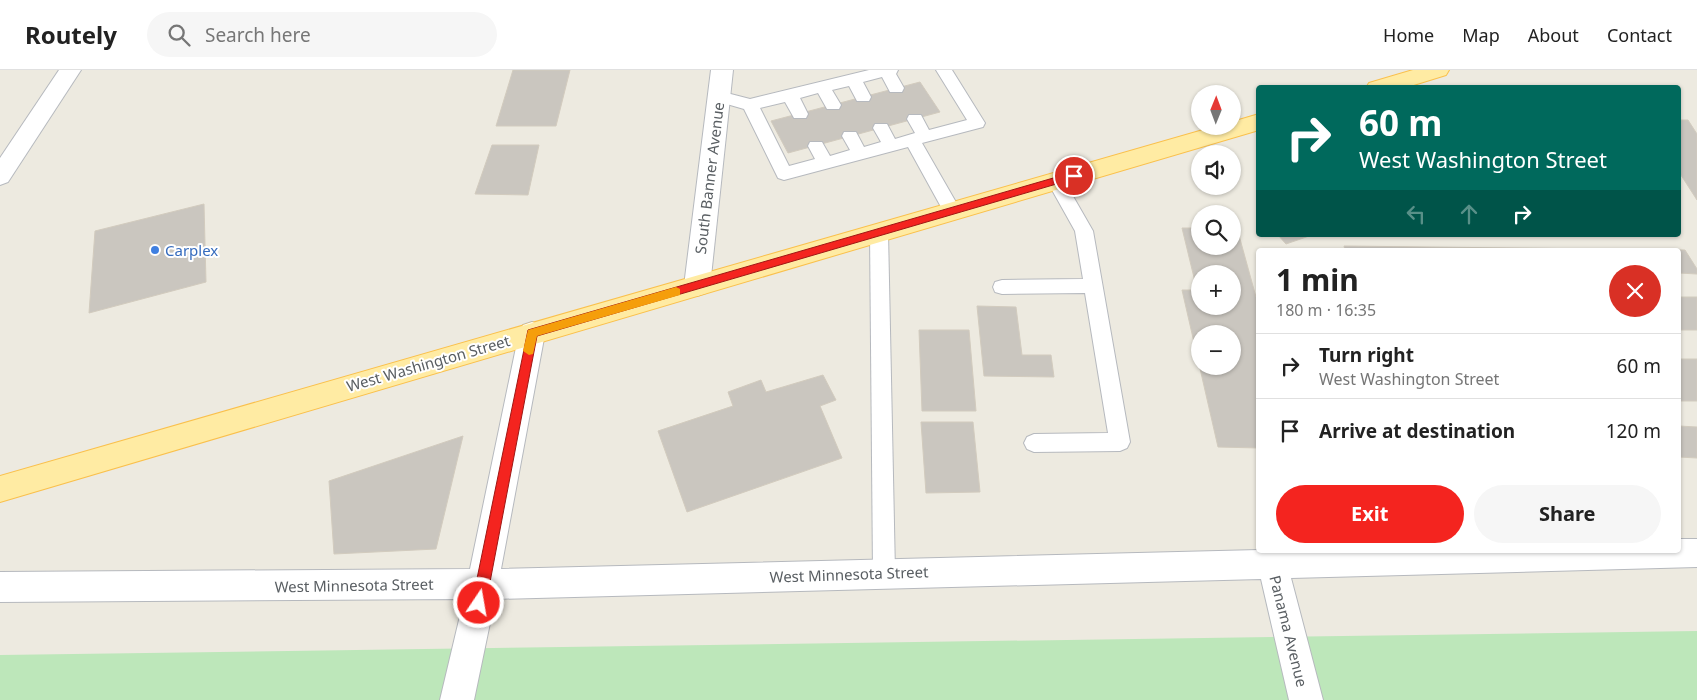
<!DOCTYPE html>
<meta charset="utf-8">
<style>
body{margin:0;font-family:"Noto Sans",sans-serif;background:#f6f6f6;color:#222;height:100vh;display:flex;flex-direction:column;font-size:19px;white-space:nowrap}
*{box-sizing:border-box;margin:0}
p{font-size:16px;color:#767676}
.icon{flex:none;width:28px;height:28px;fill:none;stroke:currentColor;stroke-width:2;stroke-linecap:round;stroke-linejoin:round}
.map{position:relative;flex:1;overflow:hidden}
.drawer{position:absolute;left:1256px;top:178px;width:425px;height:305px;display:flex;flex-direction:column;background:#fff;border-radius:5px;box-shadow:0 1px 4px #0004}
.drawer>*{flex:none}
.banner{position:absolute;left:1256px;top:15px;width:425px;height:152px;border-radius:5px;box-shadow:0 1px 4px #0004;background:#00695c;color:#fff;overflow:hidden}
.needle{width:32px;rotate:1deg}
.controls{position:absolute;left:1191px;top:15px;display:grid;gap:10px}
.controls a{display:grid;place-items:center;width:50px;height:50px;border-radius:50%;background:#fff;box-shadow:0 1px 4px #0004;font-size:25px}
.pin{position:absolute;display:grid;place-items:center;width:42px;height:42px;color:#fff;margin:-21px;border:2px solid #fff;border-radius:50%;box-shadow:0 1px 5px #0007}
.me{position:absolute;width:55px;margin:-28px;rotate:12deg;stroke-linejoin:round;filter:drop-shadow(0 0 4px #0008)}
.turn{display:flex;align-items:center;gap:18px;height:105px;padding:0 20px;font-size:22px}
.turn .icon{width:65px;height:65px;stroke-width:2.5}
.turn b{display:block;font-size:35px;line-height:42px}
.lanes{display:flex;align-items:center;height:48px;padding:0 20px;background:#0003;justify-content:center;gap:25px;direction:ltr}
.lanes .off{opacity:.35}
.round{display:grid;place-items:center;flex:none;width:52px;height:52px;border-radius:26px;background:#f6f6f6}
.head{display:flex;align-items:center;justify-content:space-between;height:85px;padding:0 20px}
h1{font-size:30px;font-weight:700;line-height:38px}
.action{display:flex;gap:10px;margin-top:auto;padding:10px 20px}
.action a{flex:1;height:58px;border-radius:30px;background:#f4241f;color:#fff;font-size:20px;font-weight:700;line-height:58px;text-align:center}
.action a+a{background:#f6f6f6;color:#222}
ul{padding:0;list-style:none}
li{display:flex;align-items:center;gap:15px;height:65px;padding:0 20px;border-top:1px solid #e0e0e0}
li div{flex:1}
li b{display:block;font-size:19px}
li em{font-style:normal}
header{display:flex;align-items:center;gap:30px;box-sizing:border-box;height:70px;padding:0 25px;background:#fff;border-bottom:1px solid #e0e0e0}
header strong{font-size:24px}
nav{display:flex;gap:28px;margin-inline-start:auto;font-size:18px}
.search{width:350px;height:45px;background:#f6f6f6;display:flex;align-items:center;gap:12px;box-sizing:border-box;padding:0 18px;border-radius:28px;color:#767676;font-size:19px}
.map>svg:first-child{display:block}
.green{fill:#bde7ba}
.building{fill:#cac6bf;stroke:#d2cbbe;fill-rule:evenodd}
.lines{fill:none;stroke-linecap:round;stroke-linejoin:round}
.service-casing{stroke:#b6b9be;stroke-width:2}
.minor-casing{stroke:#b6b9be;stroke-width:2}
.primary-casing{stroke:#fac04c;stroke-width:2}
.service{fill:#fff;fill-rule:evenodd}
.minor{fill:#fff;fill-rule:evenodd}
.primary{fill:#ffeba3;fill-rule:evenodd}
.route{fill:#f4241f;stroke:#9f1714}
.slow{fill:#f59e0b}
.shop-dot{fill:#3f7fe0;stroke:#fff;stroke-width:2}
.labels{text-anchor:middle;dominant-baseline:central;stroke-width:4;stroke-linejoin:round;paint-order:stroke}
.street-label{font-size:15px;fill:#595e62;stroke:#fff}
.shop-label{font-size:15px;fill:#366cbe;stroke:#fff;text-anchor:start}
</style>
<header>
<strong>Routely</strong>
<div class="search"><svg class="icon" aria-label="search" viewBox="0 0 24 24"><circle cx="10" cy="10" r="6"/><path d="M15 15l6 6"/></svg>Search here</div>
<nav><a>Home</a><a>Map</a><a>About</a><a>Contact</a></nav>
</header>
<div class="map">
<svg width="1697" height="630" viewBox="0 0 1697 630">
<rect width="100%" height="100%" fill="#edeae0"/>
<!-- green -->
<path class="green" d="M 1697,561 L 1697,630 L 0,630 L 0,585 Z"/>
<!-- building -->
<g class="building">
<path d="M 513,0 L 570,0 L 556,56 L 496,56 Z"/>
<path d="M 920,12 L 940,42 L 788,83 L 771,51 Z"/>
<path d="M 1679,50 L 1688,50 L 1697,64 L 1697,130 L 1679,102 Z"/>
<path d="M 492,75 L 539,75 L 528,125 L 475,124 Z"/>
<path d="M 204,134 L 206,212 L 89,243 L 95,161 Z"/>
<path d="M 1182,158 L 1200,158 L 1200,176 L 1232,176 L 1232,158 L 1237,158 L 1256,227 L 1259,227 L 1259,378 L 1218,377 L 1182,220 L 1197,220 ZM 1200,204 L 1232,204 L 1232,236 L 1200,236 ZM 1200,264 L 1232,264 L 1232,296 L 1200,296 Z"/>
<path d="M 1278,165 L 1312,165 L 1286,174 Z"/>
<path d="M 1344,176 L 1685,180 L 1697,199 L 1697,204 L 1679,203 L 1679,180 L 1345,180 Z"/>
<rect x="1679" y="227" width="18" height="33"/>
<path d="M 977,236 L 1016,237 L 1022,285 L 1051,285 L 1054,307 L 984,306 Z"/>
<path d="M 919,260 L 969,260 L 976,341 L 922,341 Z"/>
<rect x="1679" y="289" width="18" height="42"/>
<path d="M 823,305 L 836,330 L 820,336 L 842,388 L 687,442 L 658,361 L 733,336 L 728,322 L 761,310 L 766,322 Z"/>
<path d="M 921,352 L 973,352 L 980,422 L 926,423 Z"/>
<path d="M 1679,356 L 1697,357 L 1697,388 L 1679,387 Z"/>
<path d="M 463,366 L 436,479 L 334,484 L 329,411 Z"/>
</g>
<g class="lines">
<!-- service casing -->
<g class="service-casing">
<g id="service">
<path d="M 869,0 L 898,0 L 896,4 L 904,18 L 902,22 L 890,22 L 882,7 L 863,12 L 871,27 L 869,31 L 857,31 L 849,16 L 832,20 L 841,35 L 839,39 L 827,39 L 818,23 L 800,28 L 808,44 L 806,48 L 794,48 L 785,32 L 760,38 L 789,96 L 815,89 L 808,76 L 810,72 L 822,72 L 830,86 L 850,80 L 842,66 L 844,62 L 856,62 L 864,77 L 881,72 L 873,58 L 875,54 L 887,54 L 895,69 L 915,63 L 907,49 L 909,45 L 921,45 L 929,60 L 967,50 L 936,0 L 952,0 L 985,53 L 983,57 L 922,73 L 961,141 L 958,146 L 952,148 L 946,146 L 908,77 L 784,110 L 778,108 L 744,39 L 713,30 L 711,26 L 713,22 L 719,21 L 750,29 Z"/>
<path d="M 1056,105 L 1062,107 L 1093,161 L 1130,372 L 1127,378 L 1120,381 L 1034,382 L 1027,379 L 1024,373 L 1027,367 L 1034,364 L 1108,363 L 1085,223 L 1002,224 L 995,222 L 993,217 L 995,212 L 1002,210 L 1083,209 L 1075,161 L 1047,111 L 1050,107 Z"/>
<path d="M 879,155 L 885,157 L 888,162 L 895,503 L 892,511 L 884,514 L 876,511 L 873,503 L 870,162 L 873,157 Z"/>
</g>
</g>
<!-- minor casing -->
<g class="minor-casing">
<g id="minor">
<path d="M 59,0 L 81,0 L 8,112 L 0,115 L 0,88 Z"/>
<path d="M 711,0 L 733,0 L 710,216 L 706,223 L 697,226 L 688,223 L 684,216 Z"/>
<path d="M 532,252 L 541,255 L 545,263 L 501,499 L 1259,480 L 1679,480 L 1679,469 L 1697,469 L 1697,497 L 1291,508 L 1323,630 L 1289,630 L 1261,509 L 495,529 L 474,630 L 440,630 L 464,529 L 0,532 L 0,502 L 470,499 L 519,263 L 523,255 Z"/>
</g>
</g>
<!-- primary casing -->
<g class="primary-casing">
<g id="primary">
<path d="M 1413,0 L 1449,0 L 1446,5 L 1404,18 L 1366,18 L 1369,13 Z"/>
<path d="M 1259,44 L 1259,60 L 0,432 L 0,406 L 1217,56 L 1232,56 L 1232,52 Z"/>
</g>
</g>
<!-- service -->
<use href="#service" class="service"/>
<!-- minor -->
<use href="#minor" class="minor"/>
<!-- primary -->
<use href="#primary" class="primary"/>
</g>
<!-- route -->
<path class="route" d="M 1074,102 L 1077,103 L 1077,108 L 537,266 L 486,533 L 484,538 L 479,539 L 474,538 L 472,533 L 528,260 Z"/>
<!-- slow -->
<path class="slow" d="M 676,217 L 680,219 L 680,225 L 537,266 L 533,284 L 529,285 L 523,281 L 528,260 Z"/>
<!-- markers -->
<circle class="shop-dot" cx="155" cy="180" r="5"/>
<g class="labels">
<!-- street labels -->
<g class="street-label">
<text transform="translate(709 108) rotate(-83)">South Banner Avenue</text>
<text transform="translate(428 293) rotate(-16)">West Washington Street</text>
<text transform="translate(849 504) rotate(-2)">West Minnesota Street</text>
<text transform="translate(354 515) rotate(-1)">West Minnesota Street</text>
<text transform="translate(1289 561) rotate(76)">Panama Avenue</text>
</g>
<!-- shop labels -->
<g class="shop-label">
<text x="165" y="180">Carplex</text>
</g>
</g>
</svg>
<div class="controls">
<a><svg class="needle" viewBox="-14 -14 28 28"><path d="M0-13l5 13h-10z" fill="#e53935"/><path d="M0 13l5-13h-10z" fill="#767676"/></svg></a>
<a><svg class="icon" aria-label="sound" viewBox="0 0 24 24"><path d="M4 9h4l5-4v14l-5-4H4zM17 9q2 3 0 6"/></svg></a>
<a><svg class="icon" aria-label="search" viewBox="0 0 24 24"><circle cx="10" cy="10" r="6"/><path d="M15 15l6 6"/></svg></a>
<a>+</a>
<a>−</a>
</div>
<div class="pin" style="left:1074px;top:106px;background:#d93025"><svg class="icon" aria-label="arrive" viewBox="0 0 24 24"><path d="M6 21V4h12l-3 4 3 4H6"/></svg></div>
<svg class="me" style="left:479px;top:533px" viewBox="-20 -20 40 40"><circle r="17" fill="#f4241f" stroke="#fff" stroke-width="3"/><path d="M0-11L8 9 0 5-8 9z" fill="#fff"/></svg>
<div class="banner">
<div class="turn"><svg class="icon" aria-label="right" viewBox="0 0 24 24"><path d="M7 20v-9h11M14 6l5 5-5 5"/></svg><div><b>60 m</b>West Washington Street</div></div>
<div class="lanes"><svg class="icon off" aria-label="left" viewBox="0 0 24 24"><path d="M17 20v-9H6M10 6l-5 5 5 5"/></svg><svg class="icon off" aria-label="ahead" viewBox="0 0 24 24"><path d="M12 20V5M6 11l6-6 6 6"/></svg><svg class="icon" aria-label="right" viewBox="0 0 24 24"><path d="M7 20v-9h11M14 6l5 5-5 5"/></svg></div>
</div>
<section class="drawer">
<div class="head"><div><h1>1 min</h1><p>180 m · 16:35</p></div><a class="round" style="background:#d93025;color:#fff"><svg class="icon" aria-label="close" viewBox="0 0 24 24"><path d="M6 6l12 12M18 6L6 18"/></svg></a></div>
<ul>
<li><svg class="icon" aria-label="right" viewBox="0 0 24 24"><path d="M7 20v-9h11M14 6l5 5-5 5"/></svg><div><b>Turn right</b><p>West Washington Street</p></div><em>60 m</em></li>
<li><svg class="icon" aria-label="arrive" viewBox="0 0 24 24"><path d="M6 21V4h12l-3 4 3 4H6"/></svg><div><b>Arrive at destination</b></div><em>120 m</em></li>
</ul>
<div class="action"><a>Exit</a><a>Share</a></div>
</section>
</div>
